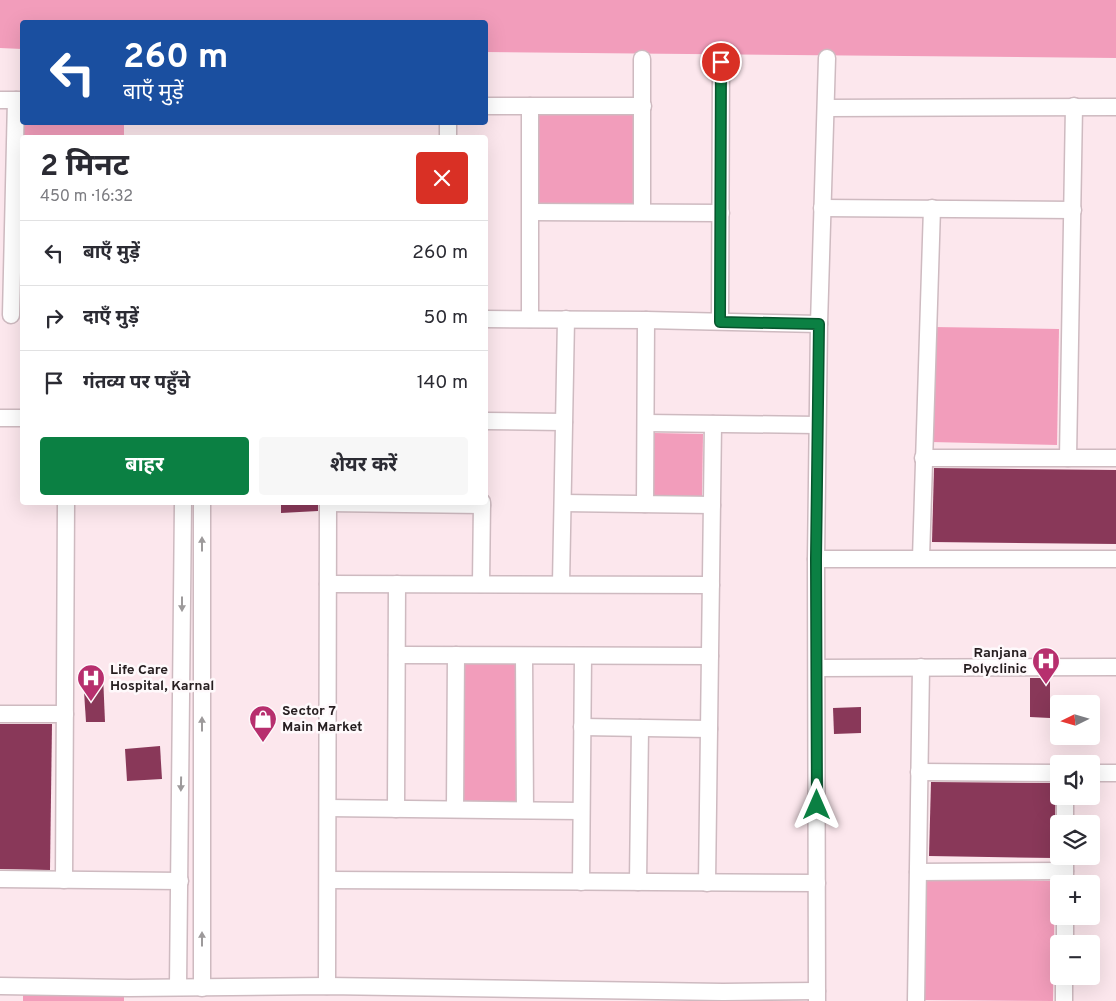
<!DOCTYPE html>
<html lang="hi">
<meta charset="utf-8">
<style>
body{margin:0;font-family:Overpass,"Noto Sans Devanagari",sans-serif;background:#f7f7f7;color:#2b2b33;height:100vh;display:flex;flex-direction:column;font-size:19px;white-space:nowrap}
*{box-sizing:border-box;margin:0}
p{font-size:16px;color:#7c7c81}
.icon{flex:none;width:28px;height:28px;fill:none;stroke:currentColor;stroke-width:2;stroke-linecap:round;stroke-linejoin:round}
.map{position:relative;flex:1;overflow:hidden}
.panel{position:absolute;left:20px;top:135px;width:468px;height:370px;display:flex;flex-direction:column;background:#fff;border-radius:5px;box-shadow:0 5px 20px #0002}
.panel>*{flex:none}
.hud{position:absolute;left:20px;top:20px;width:468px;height:105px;border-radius:5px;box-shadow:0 5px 20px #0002;background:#1a4fa0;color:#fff;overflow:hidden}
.needle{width:32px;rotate:265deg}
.controls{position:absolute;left:1050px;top:695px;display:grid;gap:10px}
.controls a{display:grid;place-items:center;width:50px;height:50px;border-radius:5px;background:#fff;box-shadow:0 5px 20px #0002;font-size:25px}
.pin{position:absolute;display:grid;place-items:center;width:42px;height:42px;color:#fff;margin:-21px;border:2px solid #fff;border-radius:50%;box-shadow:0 1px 5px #0007}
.me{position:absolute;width:55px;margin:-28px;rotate:0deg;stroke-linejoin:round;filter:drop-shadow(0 0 4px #0008)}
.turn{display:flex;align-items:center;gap:18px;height:105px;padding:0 20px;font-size:22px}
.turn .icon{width:65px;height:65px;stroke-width:2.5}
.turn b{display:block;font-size:35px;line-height:42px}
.round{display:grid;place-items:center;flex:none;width:52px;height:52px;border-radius:5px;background:#f7f7f7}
.head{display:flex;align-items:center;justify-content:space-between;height:85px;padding:0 20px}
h1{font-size:30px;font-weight:700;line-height:38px}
.action{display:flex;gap:10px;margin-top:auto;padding:10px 20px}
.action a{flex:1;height:58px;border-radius:5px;background:#0b8043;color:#fff;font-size:20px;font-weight:700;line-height:58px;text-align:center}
.action a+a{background:#f7f7f7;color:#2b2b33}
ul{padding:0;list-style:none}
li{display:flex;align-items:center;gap:15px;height:65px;padding:0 20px;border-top:1px solid #e1e1e2}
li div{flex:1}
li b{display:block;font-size:19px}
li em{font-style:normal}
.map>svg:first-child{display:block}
.green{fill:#f29dbb}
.building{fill:#893859}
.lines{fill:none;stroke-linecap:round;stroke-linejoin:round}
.minor-casing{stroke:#cebac0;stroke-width:19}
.minor{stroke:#fff;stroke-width:16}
.oneway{fill:#9d9a9b}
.route-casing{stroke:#07532c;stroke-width:12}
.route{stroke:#0b8043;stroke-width:9}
.labels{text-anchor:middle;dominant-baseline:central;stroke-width:5;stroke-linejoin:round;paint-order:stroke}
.poi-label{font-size:14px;font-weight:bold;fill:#261e20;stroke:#fef9fb;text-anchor:start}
</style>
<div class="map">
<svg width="1116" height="1001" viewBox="0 0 1116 1001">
<rect width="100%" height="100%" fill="#fce7ed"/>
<!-- green -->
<g class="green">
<path d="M 0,0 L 1116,0 L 1116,58 L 485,52 L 485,22 L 22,22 L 22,49 L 0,48 Z"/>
<path d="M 537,109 L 633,109 L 633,205 L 536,204 Z"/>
<path d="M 22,122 L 124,123 L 124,137 L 22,138 L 22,193 L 20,193 Z"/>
<path d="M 933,327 L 1059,329 L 1057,445 L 931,442 Z"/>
<path d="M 654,433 L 703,434 L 702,497 L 654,496 Z"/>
<rect x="462" y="664" width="55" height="139"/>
<path d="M 926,878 L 1055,881 L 1053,1001 L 924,1000 Z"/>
<path d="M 23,993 L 124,994 L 124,1001 L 23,1001 Z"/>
</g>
<!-- building -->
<g class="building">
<path d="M 934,468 L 1116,470 L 1116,544 L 932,542 Z"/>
<path d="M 281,502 L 318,502 L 318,511 L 281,513 Z"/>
<path d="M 103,675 L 105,722 L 86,722 L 83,676 Z"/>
<path d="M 1030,678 L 1050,678 L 1050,718 L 1030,717 Z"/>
<path d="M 861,707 L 861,733 L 834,734 L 833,708 Z"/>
<path d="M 0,724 L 52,724 L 50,870 L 0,869 Z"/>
<path d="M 160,746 L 162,779 L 127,781 L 125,749 Z"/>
<path d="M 931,782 L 1056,783 L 1054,858 L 929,856 Z"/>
</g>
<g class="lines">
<!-- minor casing -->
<g class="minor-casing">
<g id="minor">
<path d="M 0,100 L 22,100"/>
<path d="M 485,106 L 643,106"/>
<path d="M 530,106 L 530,319"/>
<path d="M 826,108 L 1116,107"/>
<path d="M 448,138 L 448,122"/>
<path d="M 822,208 L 1073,210"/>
<path d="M 531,212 L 721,213"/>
<path d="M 642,212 L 642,59"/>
<path d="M 11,315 L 16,100"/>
<path d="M 485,319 L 646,320 L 819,324"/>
<path d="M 720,321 L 721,62"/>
<path d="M 0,418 L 22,418"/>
<path d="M 485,421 L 564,422"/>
<path d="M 646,423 L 817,425"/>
<path d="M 923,458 L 1116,458"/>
<path d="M 1068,458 L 1074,106"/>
<path d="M 328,503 L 482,505"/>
<path d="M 563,503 L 712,505"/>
<path d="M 645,504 L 646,320"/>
<path d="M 921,558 L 932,208"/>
<path d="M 816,559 L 1116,559"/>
<path d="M 328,584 L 711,585"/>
<path d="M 481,584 L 482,502"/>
<path d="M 561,584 L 566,319"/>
<path d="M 397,655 L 710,656"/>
<path d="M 524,656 L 525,810"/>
<path d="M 817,668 L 1116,667"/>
<path d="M 0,714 L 65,714"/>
<path d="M 582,727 L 709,729"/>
<path d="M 919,772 L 1059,773"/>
<path d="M 1091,773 L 1116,773"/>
<path d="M 328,808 L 581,811"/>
<path d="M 396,809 L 397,584"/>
<path d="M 455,809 L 456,655"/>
<path d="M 1065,824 L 1065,796"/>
<path d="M 918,872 L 1065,871"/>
<path d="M 0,879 L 180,881"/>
<path d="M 64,880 L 66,502"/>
<path d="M 328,880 L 817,883"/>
<path d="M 581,882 L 583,656"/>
<path d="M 638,882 L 640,728"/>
<path d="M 707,883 L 713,424"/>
<path d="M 1065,884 L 1065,856"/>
<path d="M 1065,944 L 1065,916"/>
<path d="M 0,986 L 129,988 L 327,986 L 723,992 L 817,991"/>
<path d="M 327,986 L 328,502"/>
<path d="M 178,987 L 183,502"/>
<path d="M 202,988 L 202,502"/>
<path d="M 817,1001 L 816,559 L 819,324 L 827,58"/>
<path d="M 916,1001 L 921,667"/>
<path d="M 1064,1001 L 1064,976"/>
</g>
</g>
<!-- minor -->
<use href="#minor" class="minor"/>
</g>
<!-- one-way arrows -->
<defs><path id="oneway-solid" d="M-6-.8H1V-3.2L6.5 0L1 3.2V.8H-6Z" transform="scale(1.25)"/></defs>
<g class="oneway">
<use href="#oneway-solid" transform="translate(202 544) rotate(-90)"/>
<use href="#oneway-solid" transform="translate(182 604) rotate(90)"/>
<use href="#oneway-solid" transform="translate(202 724) rotate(-90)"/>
<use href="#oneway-solid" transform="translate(181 784) rotate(91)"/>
<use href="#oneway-solid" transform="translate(202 939) rotate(-90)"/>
</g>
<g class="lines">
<!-- route casing -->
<g class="route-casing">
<path id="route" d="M 721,62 L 720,322 L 819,324 L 816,559 L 817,805"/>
</g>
<!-- route -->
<use href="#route" class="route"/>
</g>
<!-- icons -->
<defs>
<g id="hospital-pin" transform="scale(1.4375)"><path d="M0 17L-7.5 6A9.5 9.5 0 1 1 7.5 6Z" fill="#b72f6e" stroke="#fef9fb"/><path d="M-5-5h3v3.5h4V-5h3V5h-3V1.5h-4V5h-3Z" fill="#fff"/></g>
<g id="shop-pin" transform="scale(1.4375)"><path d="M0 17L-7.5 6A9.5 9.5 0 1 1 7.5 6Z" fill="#b72f6e" stroke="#fef9fb"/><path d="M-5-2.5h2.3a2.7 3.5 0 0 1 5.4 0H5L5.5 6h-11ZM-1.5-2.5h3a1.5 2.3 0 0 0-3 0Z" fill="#fff"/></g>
</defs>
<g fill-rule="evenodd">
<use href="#hospital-pin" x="1046" y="661"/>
<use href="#hospital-pin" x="91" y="678"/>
<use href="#shop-pin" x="263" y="719"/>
</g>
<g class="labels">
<!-- poi labels -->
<g class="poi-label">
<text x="1027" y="653" text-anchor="end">Ranjana<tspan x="1027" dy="16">Polyclinic</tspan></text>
<text x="110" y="670">Life Care<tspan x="110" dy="16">Hospital, Karnal</tspan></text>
<text x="282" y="711">Sector 7<tspan x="282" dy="16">Main Market</tspan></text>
</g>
</g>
</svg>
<div class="controls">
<a><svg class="needle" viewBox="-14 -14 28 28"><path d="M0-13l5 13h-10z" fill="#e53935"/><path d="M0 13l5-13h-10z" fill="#7c7c81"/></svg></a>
<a><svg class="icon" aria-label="sound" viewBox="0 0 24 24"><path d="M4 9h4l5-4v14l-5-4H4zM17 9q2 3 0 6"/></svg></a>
<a><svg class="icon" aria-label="layers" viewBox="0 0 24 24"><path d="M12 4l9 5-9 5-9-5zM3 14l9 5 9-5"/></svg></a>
<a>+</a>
<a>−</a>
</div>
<div class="pin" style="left:721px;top:62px;background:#d93025"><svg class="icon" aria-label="arrive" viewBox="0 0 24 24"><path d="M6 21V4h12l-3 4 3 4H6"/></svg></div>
<svg class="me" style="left:817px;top:805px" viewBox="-20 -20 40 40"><path d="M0-17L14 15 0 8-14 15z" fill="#0b8043" stroke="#fff" stroke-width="4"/></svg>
<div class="hud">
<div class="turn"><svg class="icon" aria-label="left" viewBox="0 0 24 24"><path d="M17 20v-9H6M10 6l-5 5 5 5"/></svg><div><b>260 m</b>बाएँ मुड़ें</div></div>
</div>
<section class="panel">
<div class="head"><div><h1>2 मिनट</h1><p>450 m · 16:32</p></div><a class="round" style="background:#d93025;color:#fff"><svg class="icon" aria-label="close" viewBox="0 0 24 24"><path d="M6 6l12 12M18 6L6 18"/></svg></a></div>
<ul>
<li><svg class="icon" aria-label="left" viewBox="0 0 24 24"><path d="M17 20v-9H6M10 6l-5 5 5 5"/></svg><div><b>बाएँ मुड़ें</b></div><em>260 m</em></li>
<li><svg class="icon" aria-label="right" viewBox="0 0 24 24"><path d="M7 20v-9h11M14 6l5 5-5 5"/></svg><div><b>दाएँ मुड़ें</b></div><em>50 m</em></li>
<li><svg class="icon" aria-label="arrive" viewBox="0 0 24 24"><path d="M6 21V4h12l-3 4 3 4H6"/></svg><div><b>गंतव्य पर पहुँचे</b></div><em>140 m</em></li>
</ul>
<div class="action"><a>बाहर</a><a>शेयर करें</a></div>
</section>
</div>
